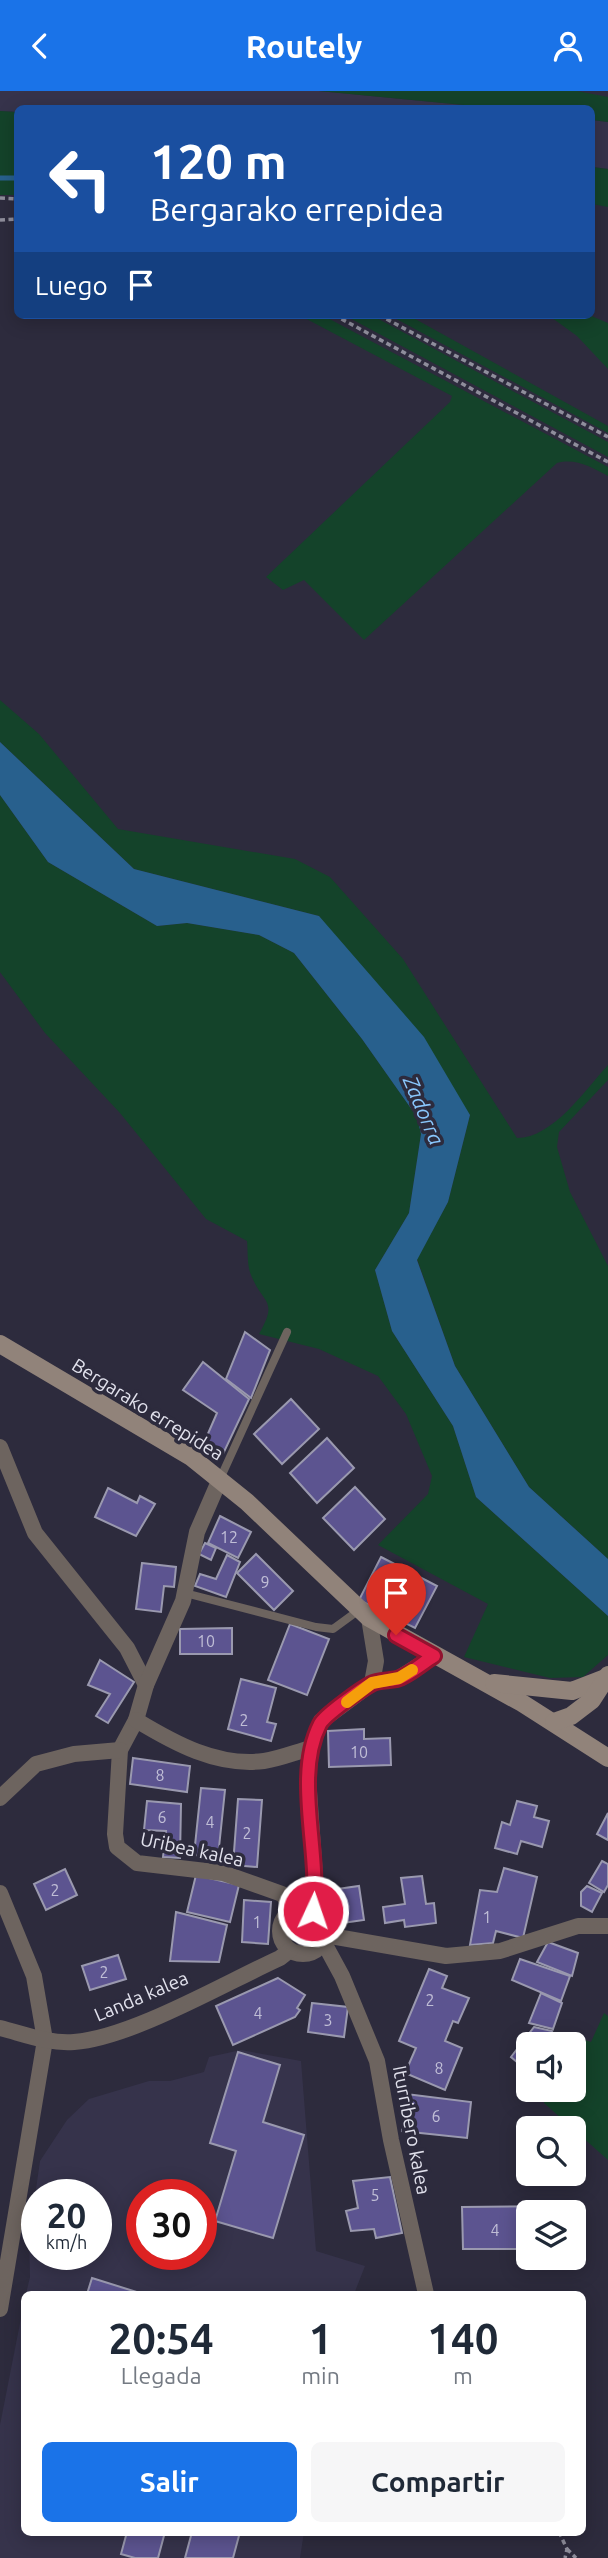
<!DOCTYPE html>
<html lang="es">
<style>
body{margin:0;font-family:Ubuntu,sans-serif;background:#f6f6f7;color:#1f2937;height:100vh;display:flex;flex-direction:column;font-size:26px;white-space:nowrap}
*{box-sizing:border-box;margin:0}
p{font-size:23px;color:#747a83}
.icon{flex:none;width:38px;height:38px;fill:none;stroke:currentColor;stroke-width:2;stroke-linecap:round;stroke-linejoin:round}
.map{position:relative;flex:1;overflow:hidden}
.details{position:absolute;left:21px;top:2200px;width:565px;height:245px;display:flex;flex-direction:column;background:#fff;border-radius:10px;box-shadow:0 4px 18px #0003}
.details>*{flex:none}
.hud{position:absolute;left:14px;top:14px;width:581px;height:214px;border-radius:10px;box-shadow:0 4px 18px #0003;background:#1a4fa0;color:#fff;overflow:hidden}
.controls{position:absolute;left:516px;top:1941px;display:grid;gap:14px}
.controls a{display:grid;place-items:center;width:70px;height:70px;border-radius:10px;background:#fff;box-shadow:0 4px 18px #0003;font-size:35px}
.speed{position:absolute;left:21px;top:2088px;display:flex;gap:14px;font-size:35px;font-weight:700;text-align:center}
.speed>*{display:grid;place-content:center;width:91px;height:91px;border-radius:50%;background:#fff;box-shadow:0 4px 18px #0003;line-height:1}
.speed small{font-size:18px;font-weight:400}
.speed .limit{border:10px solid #d22;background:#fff;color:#111}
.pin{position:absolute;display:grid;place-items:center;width:60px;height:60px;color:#fff;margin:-72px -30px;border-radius:50% 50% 50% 0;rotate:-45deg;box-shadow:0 0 7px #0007}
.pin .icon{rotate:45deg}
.me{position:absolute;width:77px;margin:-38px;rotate:3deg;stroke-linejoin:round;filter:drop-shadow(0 0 5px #0008)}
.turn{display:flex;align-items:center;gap:24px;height:147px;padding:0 21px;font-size:32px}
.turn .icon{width:91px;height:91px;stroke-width:2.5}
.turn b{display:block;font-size:49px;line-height:60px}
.then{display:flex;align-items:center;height:66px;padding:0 21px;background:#0003;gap:14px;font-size:26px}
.eta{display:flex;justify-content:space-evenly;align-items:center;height:119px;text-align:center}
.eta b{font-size:42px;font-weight:700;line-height:49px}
.button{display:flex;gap:14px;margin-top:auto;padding:14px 21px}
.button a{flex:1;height:80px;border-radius:10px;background:#1a73e8;color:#fff;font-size:28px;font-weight:700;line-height:80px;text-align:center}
.button a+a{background:#f6f6f7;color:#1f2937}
header{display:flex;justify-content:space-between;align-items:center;height:91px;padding:0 21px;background:#1a73e8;color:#fff;font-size:32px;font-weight:700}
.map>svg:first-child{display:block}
.built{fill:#36334b;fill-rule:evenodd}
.green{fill:#14432a}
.water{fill:#28608d}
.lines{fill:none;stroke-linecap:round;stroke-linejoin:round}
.stream{stroke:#28608d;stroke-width:5}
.building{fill:#5c5490;stroke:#9a99af;stroke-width:2}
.path{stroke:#8f8e9c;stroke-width:3.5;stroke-dasharray:5 3.5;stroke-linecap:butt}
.lane{stroke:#6d645f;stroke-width:8}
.street{stroke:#6d645f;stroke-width:16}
.secondary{stroke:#91837a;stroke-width:18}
.route-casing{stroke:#92132f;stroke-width:18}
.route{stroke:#e11d48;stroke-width:12}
.slow{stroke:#f59e0b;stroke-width:12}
.labels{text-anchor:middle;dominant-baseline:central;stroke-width:7;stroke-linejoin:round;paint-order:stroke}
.number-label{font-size:16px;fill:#c0bed6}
.street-label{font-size:19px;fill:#e2e2ed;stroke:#2d2b3d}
.water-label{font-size:21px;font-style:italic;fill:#8ac7fd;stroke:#2d2b3d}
</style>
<header><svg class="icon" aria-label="back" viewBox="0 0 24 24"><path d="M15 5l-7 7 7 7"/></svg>Routely<svg class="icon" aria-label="person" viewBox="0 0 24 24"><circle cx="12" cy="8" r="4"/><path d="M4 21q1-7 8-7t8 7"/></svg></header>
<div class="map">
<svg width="608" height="2467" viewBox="0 0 608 2467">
<rect width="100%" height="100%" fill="#2d2b3d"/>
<!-- built -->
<g class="built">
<path d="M 0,0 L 319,0 L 495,17 L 18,18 L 17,21 L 0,20 Z"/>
<path d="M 592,29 L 608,31 L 608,78 L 592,76 Z"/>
<path d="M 241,1959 L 301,1970 L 316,2160 L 365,2175 L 354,2203 L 26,2203 L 30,2186 L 29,2146 L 37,2144 L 37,2163 L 96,2163 L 96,2104 L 35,2105 L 40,2070 L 67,2029 L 89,2008 L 149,1990 L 170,1990 L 204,1981 L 209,1966 ZM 142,2104 L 201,2104 L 201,2163 L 142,2163 Z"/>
<path d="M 24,2212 L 24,2441 L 304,2441 L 300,2467 L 0,2467 L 0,2334 Z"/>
</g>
<!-- green -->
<g class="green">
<path d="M 319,0 L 577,0 L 608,6 L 608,31 L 592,29 L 592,18 L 495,17 Z"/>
<path d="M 0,20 L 17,21 L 17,104 L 0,104 Z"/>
<path d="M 592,76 L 608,78 L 608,116 L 592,113 Z"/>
<path d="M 299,224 L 322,224 L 608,376 L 608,385 C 591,376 576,367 557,372 L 364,549 L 304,489 L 283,499 L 266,486 L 450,311 L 452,305 Z"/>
<path d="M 344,224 L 371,224 L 608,351 L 608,366 Z"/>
<path d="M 389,224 L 408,224 L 608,335 L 608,342 Z"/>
<path d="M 548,224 L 589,224 L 608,232 L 608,278 L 577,245 Z"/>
<path d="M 0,609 L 39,643 L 118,738 L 295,768 L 330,786 L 403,868 L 517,1047 C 553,1047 585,999 608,974 L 608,989 L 559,1041 L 557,1056 L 570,1101 L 608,1175 L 608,1468 L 529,1396 L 455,1275 L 417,1168 L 448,1111 L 470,1024 L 319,825 L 134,778 L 0,651 Z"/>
<path d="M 0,704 L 48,771 L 157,835 L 187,832 L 259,844 L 294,862 L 362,948 L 417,1026 L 421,1043 L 409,1122 L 375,1179 L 392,1240 L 453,1335 L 476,1406 L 608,1525 L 608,1564 L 583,1586 L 550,1587 L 464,1566 L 488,1513 L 378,1454 L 428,1403 L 432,1385 L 406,1323 L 378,1285 L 319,1258 L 259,1243 C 279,1208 263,1214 251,1184 C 247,1175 248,1161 247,1150 L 206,1128 L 120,1022 L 45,942 L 0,881 Z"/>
<path d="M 604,1922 L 608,1925 L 608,2069 L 544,2012 L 548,1999 L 574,1998 L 574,1953 L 562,1953 L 565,1942 L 591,1951 Z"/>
</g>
<!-- water -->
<path class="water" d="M 0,651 L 134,778 L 319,825 L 424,946 L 470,1024 L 448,1111 L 417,1169 L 455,1275 L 529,1396 L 608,1468 L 608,1525 L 476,1406 L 453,1335 L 392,1240 L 375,1179 L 409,1122 L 421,1043 L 417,1026 L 362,948 L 294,862 L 259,844 L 187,832 L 157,835 L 48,771 L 0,704 Z"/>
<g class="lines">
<!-- stream -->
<path class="stream" d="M 0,87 L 18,87"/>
</g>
<!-- building -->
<g class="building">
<path d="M 245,1241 L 270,1259 L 251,1307 L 226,1288 Z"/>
<path d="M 203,1271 L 249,1308 L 223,1363 L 203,1354 L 217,1322 L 183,1299 Z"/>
<path d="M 291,1308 L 319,1338 L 282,1373 L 254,1343 Z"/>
<path d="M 327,1347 L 354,1377 L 317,1412 L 290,1382 Z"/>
<path d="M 355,1396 L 385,1428 L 354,1459 L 323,1427 Z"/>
<path d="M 108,1397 L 137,1412 L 140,1405 L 155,1413 L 136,1445 L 95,1426 Z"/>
<path d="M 220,1425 L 251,1441 L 238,1467 L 208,1452 Z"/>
<path d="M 205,1452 L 216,1457 L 211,1469 L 199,1463 Z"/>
<path d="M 256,1463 L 293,1500 L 274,1519 L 237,1482 Z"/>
<path d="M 227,1464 L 240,1471 L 226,1506 L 195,1495 L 200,1483 L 216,1488 Z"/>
<path d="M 381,1466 L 437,1495 L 415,1537 L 359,1509 Z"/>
<path d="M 142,1472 L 176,1476 L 174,1496 L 164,1495 L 161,1521 L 136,1518 Z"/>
<path d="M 290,1533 L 329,1548 L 307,1604 L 268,1589 Z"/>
<path d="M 232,1537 L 232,1563 L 180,1563 L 180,1538 Z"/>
<path d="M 100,1569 L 134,1591 L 108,1632 L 96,1625 L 110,1603 L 88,1594 Z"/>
<path d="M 241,1588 L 276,1597 L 267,1631 L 276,1633 L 271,1650 L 228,1638 Z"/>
<path d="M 364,1638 L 364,1648 L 390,1647 L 391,1674 L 329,1676 L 328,1640 Z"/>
<path d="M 133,1667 L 190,1675 L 187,1701 L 130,1693 Z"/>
<path d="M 201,1697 L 225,1699 L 218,1766 L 194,1764 Z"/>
<path d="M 238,1708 L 262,1709 L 257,1776 L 233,1774 Z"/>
<path d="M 147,1710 L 181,1713 L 180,1767 L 163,1766 L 166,1740 L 144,1739 Z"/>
<path d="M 517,1710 L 537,1715 L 534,1726 L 549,1730 L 542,1756 L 521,1750 L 517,1763 L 495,1757 L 502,1731 L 510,1734 Z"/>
<path d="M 608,1722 L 608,1749 L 597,1743 Z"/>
<path d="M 602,1770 L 608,1773 L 608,1794 L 604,1801 L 589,1792 Z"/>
<path d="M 504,1777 L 537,1786 L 523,1847 L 496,1840 L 493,1852 L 470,1854 L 480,1799 L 497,1801 Z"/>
<path d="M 65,1778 L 77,1804 L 46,1819 L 34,1793 Z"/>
<path d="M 196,1784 L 239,1794 L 230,1831 L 187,1821 Z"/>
<path d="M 422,1785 L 426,1813 L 434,1812 L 436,1832 L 405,1836 L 404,1829 L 385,1832 L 383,1816 L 405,1813 L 401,1787 Z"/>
<path d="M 359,1795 L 364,1829 L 335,1833 L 330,1799 Z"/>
<path d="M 587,1795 L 602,1802 L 592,1821 L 581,1815 L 581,1801 Z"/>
<path d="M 244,1809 L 271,1811 L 268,1853 L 242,1851 Z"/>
<path d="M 176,1821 L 227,1834 L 219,1871 L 170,1870 Z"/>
<path d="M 548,1851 L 578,1862 L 572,1885 L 537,1871 Z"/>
<path d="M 118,1864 L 126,1888 L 90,1899 L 82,1875 Z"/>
<path d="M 520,1868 L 570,1885 L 561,1910 L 512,1889 Z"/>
<path d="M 429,1878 L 447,1885 L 442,1897 L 469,1907 L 458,1932 L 453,1930 L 445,1950 L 462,1957 L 445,1999 L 405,1982 L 416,1957 L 399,1950 Z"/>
<path d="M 278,1887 L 305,1904 L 297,1917 L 300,1919 L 295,1926 L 233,1954 L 216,1915 Z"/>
<path d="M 541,1902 L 562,1912 L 553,1938 L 529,1932 Z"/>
<path d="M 312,1912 L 348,1916 L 344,1946 L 308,1941 Z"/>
<path d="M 534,1936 L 552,1940 L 541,1953 L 528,1953 L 528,1969 L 523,1976 L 511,1966 Z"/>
<path d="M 238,1961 L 280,1974 L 263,2031 L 304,2044 L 273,2147 L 215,2130 L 236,2060 L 210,2052 Z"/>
<path d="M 406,2003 L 471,2011 L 467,2047 L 402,2040 Z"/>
<path d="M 390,2086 L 402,2142 L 376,2147 L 374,2138 L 351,2140 L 346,2120 L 358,2117 L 353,2090 Z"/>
<path d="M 572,2115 L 572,2121 L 528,2121 L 528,2158 L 463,2158 L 462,2116 Z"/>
<path d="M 92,2187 L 143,2203 L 87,2203 Z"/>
<path d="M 127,2441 L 165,2441 L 158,2467 L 135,2467 L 121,2463 Z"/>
<path d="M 192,2441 L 240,2441 L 233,2467 L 185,2467 Z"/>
</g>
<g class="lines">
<!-- path -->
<g class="path">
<path d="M 0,107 L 18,108"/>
<path d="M 0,129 L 18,128"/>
<path d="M 334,224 L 608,371"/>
<path d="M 379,224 L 608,346"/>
<path d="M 559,2441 L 567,2458 L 565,2467"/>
<path d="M 567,2458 L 576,2467"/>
</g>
<!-- lane -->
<g class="lane">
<path d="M 220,1388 L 287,1241"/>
<path d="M 185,1502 L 316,1536 L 333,1538 L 359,1519"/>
</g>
<!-- street -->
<g class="street">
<path d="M 0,1356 L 35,1442 L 127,1557 L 146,1594"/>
<path d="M 220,1388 L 197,1441 L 183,1510 L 146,1594 L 136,1629 L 120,1659 L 115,1743 L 117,1756 L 137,1772 L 223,1782 L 282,1803 L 295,1819"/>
<path d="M 369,1527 L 376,1570 L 372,1592"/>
<path d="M 136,1629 C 174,1652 217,1676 264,1670 C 279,1668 296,1661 311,1657"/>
<path d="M 0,1707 L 36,1673 L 74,1663 L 120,1659"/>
<path d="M 0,1802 L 34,1885 L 45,1949 L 0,2218"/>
<circle cx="303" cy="1840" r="23"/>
<path d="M 313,1820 L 316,1798 L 308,1686 L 311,1657 L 321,1630 L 372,1592 L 399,1587 L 434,1565"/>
<path d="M 325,1844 L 446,1865 L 500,1860 L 578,1835 L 608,1835"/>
<path d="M 323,1850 L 342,1885 L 377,1970 L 391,2049 L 426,2203"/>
<path d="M 0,1937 C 24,1943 49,1953 74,1951 C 131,1947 225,1892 280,1867 L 290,1859"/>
</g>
<!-- secondary -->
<g class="secondary">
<path d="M 0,1253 L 191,1366 L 247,1411 L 369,1527 L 522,1612 L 608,1667"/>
<path d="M 494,1592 L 572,1600 L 603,1588"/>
<path d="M 554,1631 L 571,1625 L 592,1609 L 608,1584"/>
</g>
</g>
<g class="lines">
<!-- route casing -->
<g class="route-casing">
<path id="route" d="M 313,1820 C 321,1762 293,1686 320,1633 C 325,1624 360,1599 371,1593 C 378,1589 388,1590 397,1588 C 410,1584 422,1572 434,1565 L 396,1544"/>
</g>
<!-- route -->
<use href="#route" class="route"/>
<!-- slow -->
<path class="slow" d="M 347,1611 L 372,1592 L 399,1587 L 412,1579"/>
</g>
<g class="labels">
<!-- number labels -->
<g class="number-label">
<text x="229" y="1446">12</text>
<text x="265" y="1491">9</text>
<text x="206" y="1550">10</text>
<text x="244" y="1629">2</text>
<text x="359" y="1661">10</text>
<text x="160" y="1684">8</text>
<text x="162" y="1726">6</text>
<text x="210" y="1731">4</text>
<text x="247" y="1742">2</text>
<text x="55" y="1799">2</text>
<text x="487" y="1826">1</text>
<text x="257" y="1831">1</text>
<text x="104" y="1881">2</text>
<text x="430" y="1909">2</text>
<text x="258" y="1922">4</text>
<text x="328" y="1929">3</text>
<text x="439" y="1977">8</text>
<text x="436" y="2025">6</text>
<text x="375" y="2104">5</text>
<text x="495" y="2139">4</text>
</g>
<!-- street labels -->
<g class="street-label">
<text transform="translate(148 1318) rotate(32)">Bergarako errepidea</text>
<text transform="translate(192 1758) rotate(12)">Uribea kalea</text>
<text transform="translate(141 1905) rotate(-23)">Landa kalea</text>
<text transform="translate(412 2039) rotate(79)">Iturribero kalea</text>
</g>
<!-- water labels -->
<g class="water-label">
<text transform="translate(424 1019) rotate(67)">Zadorra</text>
</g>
</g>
</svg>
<div class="controls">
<a><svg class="icon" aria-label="sound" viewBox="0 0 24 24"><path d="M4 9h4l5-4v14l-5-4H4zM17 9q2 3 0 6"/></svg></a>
<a><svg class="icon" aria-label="search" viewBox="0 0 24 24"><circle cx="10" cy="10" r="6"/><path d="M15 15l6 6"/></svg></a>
<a><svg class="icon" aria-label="layers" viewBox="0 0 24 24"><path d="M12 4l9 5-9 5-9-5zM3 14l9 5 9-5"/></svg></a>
</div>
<div class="speed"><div>20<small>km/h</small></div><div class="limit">30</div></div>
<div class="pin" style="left:396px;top:1544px;background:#d93025"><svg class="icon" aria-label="arrive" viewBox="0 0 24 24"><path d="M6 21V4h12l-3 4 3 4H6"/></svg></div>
<svg class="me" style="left:313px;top:1820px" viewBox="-20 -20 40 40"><circle r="17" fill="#e11d48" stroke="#fff" stroke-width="3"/><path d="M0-11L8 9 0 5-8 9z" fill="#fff"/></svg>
<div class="hud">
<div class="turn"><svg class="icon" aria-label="left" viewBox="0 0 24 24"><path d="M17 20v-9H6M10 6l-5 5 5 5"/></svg><div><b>120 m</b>Bergarako errepidea</div></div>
<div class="then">Luego<svg class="icon" aria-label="arrive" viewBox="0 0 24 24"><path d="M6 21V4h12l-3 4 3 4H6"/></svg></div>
</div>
<section class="details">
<div class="eta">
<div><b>20:54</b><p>Llegada</p></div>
<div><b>1</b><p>min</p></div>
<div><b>140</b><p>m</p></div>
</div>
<div class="button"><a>Salir</a><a>Compartir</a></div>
</section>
</div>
